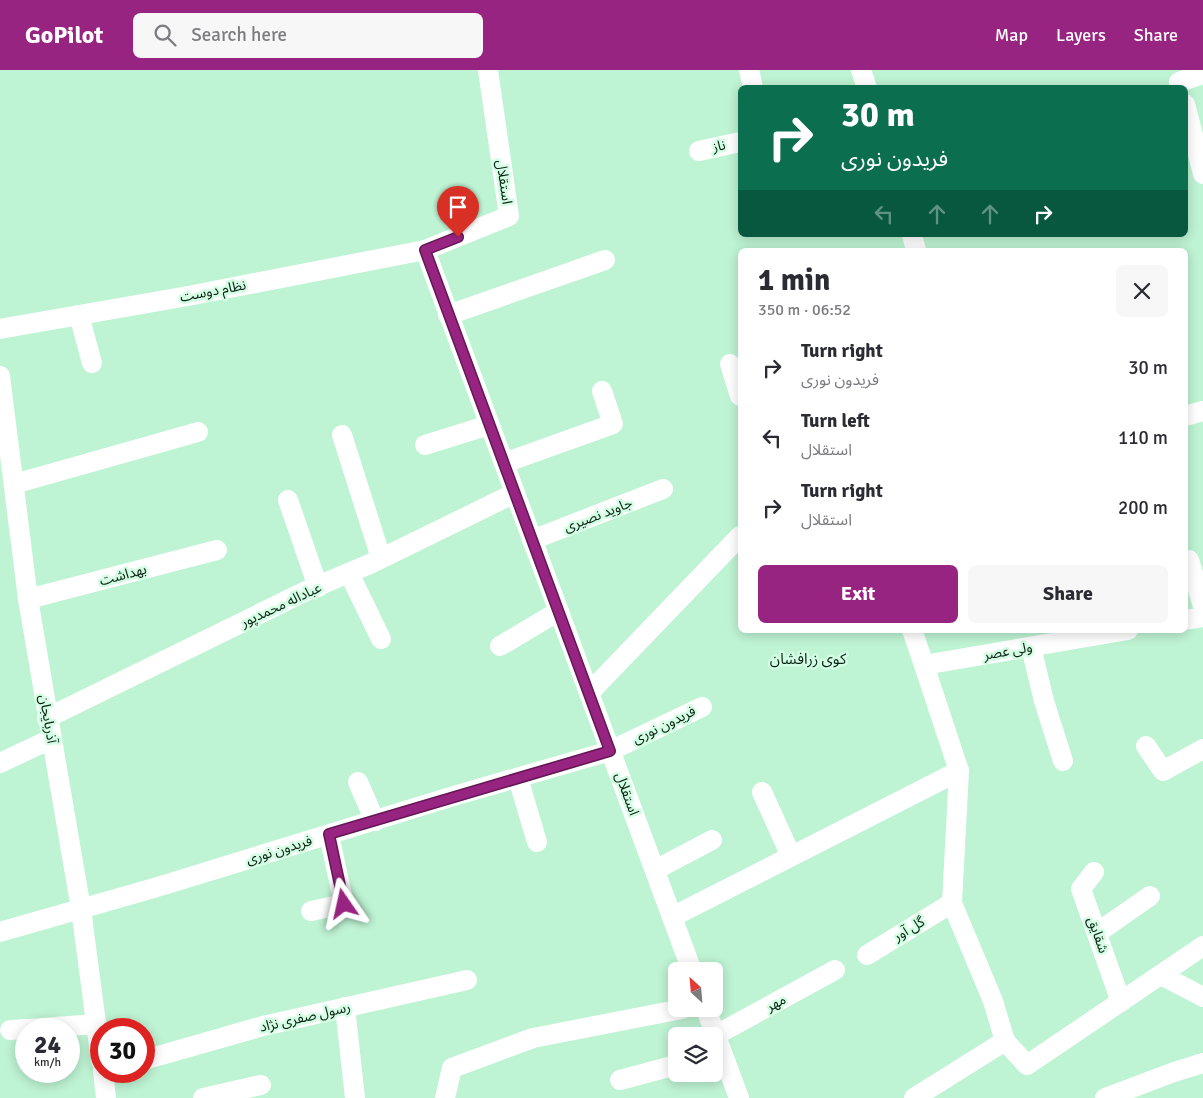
<!DOCTYPE html>
<meta charset="utf-8">
<style>
body{margin:0;font-family:Signika,"Noto Sans Arabic",sans-serif;background:#f7f7f7;color:#2b2b33;height:100vh;display:flex;flex-direction:column;font-size:19px;white-space:nowrap}
*{box-sizing:border-box;margin:0}
p{font-size:16px;color:#7c7c81}
.icon{flex:none;width:28px;height:28px;fill:none;stroke:currentColor;stroke-width:2;stroke-linecap:round;stroke-linejoin:round}
.map{position:relative;flex:1;overflow:hidden}
.details{position:absolute;left:738px;top:178px;width:450px;height:385px;display:flex;flex-direction:column;background:#fff;border-radius:8px;box-shadow:0 2px 12px #0003}
.details>*{flex:none}
.top-card{position:absolute;left:738px;top:15px;width:450px;height:152px;border-radius:8px;box-shadow:0 2px 12px #0003;background:#0b6e4f;color:#fff;overflow:hidden}
.needle{width:32px;rotate:334deg}
.controls{position:absolute;left:668px;top:892px;display:grid;gap:10px}
.controls a{display:grid;place-items:center;width:55px;height:55px;border-radius:8px;background:#fff;box-shadow:0 2px 12px #0003;font-size:25px}
.speed{position:absolute;left:15px;top:948px;display:flex;gap:10px;font-size:25px;font-weight:700;text-align:center}
.speed>*{display:grid;place-content:center;width:65px;height:65px;border-radius:50%;background:#fff;box-shadow:0 2px 12px #0003;line-height:1}
.speed small{font-size:12px;font-weight:400}
.speed .limit{border:8px solid #d22;background:#fff;color:#111}
.pin{position:absolute;display:grid;place-items:center;width:42px;height:42px;color:#fff;margin:-51px -21px;border-radius:50% 50% 50% 0;rotate:-45deg;box-shadow:0 0 5px #0007}
.pin .icon{rotate:45deg}
.me{position:absolute;width:55px;margin:-28px;rotate:349deg;stroke-linejoin:round;filter:drop-shadow(0 0 4px #0008)}
.turn{display:flex;align-items:center;gap:18px;height:105px;padding:0 20px;font-size:22px}
.turn .icon{width:65px;height:65px;stroke-width:2.5}
.turn b{display:block;font-size:35px;line-height:42px}
.lanes{display:flex;align-items:center;height:48px;padding:0 20px;background:#0003;justify-content:center;gap:25px;direction:ltr}
.lanes .off{opacity:.35}
.round{display:grid;place-items:center;flex:none;width:52px;height:52px;border-radius:8px;background:#f7f7f7}
.head{display:flex;align-items:center;justify-content:space-between;height:85px;padding:0 20px}
h1{font-size:30px;font-weight:700;line-height:38px}
.button{display:flex;gap:10px;margin-top:auto;padding:10px 20px}
.button a{flex:1;height:58px;border-radius:8px;background:#982481;color:#fff;font-size:20px;font-weight:700;line-height:58px;text-align:center}
.button a+a{background:#f7f7f7;color:#2b2b33}
ul{padding:0;list-style:none}
li{display:flex;align-items:center;gap:15px;height:70px;padding:0 20px}
li div{flex:1}
li b{display:block;font-size:19px}
li em{font-style:normal}
header{display:flex;align-items:center;gap:30px;box-sizing:border-box;height:70px;padding:0 25px;background:#982481;color:#fff}
header strong{font-size:24px}
nav{display:flex;gap:28px;margin-inline-start:auto;font-size:18px}
.search{width:350px;height:45px;background:#f7f7f7;display:flex;align-items:center;gap:12px;box-sizing:border-box;padding:0 18px;border-radius:8px;color:#7c7c81;font-size:19px}
.map>svg:first-child{display:block}
.lines{fill:none;stroke-linecap:round;stroke-linejoin:round}
.minor{stroke:#fff;stroke-width:20}
.route-casing{stroke:#631754;stroke-width:12}
.route{stroke:#982481;stroke-width:9}
.labels{text-anchor:middle;dominant-baseline:central;stroke-width:5;stroke-linejoin:round;paint-order:stroke}
.street-label{font-size:14px;fill:#0b2015;stroke:#d3fee3}
.neighbourhood-label{font-size:15px;fill:#0b2015;stroke:#d3fee3}
</style>
<header>
<strong>GoPilot</strong>
<div class="search"><svg class="icon" aria-label="search" viewBox="0 0 24 24"><circle cx="10" cy="10" r="6"/><path d="M15 15l6 6"/></svg>Search here</div>
<nav><a>Map</a><a>Layers</a><a>Share</a></nav>
</header>
<div class="map">
<svg width="1203" height="1028" viewBox="0 0 1203 1028">
<rect width="100%" height="100%" fill="#bef3d3"/>
<g class="lines">
<!-- minor -->
<g class="minor">
<path d="M 749,0 L 753,18"/>
<path d="M 861,0 L 867,18"/>
<path d="M 1179,12 L 1203,4"/>
<path d="M 1185,34 L 1203,104"/>
<path d="M 699,81 L 740,72"/>
<path d="M 912,165 L 916,180"/>
<path d="M 425,180 L 692,901"/>
<path d="M 79,245 L 92,293"/>
<path d="M 448,245 L 605,190"/>
<path d="M 0,259 L 188,226 L 425,180 L 509,146 L 488,0"/>
<path d="M 730,294 L 740,326"/>
<path d="M 0,306 L 28,529 L 81,839 L 101,991"/>
<path d="M 1185,346 L 1203,341"/>
<path d="M 342,365 L 381,488"/>
<path d="M 425,375 L 489,355"/>
<path d="M 504,393 L 613,354 L 602,321"/>
<path d="M 14,414 L 198,362"/>
<path d="M 288,430 L 318,517"/>
<path d="M 532,470 L 663,419"/>
<path d="M 1189,490 L 1203,536"/>
<path d="M 349,503 L 381,569"/>
<path d="M 28,529 L 217,480"/>
<path d="M 1185,550 L 1203,547"/>
<path d="M 912,560 L 924,595 L 1128,560"/>
<path d="M 500,576 L 559,541"/>
<path d="M 1031,577 L 1044,631 L 1063,691"/>
<path d="M 924,595 L 959,701 L 952,833 L 993,931 L 1005,971"/>
<path d="M 589,623 L 740,466"/>
<path d="M 47,648 L 306,521 L 372,493 L 515,423"/>
<path d="M 1146,676 L 1163,701 L 1203,679"/>
<path d="M 0,693 L 51,669"/>
<path d="M 518,708 L 537,772"/>
<path d="M 358,712 L 375,751"/>
<path d="M 762,722 L 791,786"/>
<path d="M 655,800 L 712,770"/>
<path d="M 1094,802 L 1081,819 L 1121,932"/>
<path d="M 311,841 L 344,834 L 329,765"/>
<path d="M 672,847 L 959,701"/>
<path d="M 0,862 L 154,818 L 457,725 L 610,681 L 702,637"/>
<path d="M 1097,863 L 1150,826"/>
<path d="M 867,885 L 952,833"/>
<path d="M 1161,905 L 1203,927"/>
<path d="M 345,937 L 355,1028"/>
<path d="M 706,939 L 739,1028"/>
<path d="M 29,959 L 96,954"/>
<path d="M 10,960 L 26,959"/>
<path d="M 716,965 L 835,900"/>
<path d="M 144,990 L 263,956 L 467,910"/>
<path d="M 103,1001 L 106,1028"/>
<path d="M 620,1010 L 676,995"/>
<path d="M 203,1028 L 261,1015"/>
<path d="M 445,1028 L 452,998 L 533,968 L 682,939"/>
<path d="M 914,1028 L 1005,971 L 1027,995 L 1203,876"/>
<path d="M 1105,1028 L 1174,1002 L 1203,993"/>
</g>
</g>
<g class="lines">
<!-- route casing -->
<g class="route-casing">
<path id="route" d="M 344,834 L 329,764 L 610,681 L 425,180 L 458,167"/>
</g>
<!-- route -->
<use href="#route" class="route"/>
</g>
<g class="labels">
<!-- street labels -->
<g class="street-label">
<text transform="translate(719 76) rotate(-12)">ناز</text>
<text transform="translate(504 112) rotate(82)">استقلال</text>
<text transform="translate(213 221) rotate(-11)">نظام دوست</text>
<text transform="translate(598 445) rotate(-21)">جاوید نصیری</text>
<text transform="translate(123 505) rotate(-15)">بهداشت</text>
<text transform="translate(281 535) rotate(-25)">عباداله محمدپور</text>
<text transform="translate(1008 581) rotate(-10)">ولی عصر</text>
<text transform="translate(48 649) rotate(80)">آذربایجان</text>
<text transform="translate(664 655) rotate(-26)">فریدون نوری</text>
<text transform="translate(627 724) rotate(70)">استقلال</text>
<text transform="translate(279 780) rotate(-17)">فریدون نوری</text>
<text transform="translate(909 859) rotate(-31)">گل آور</text>
<text transform="translate(1098 865) rotate(71)">شقایق</text>
<text transform="translate(776 933) rotate(-28)">مهر</text>
<text transform="translate(305 947) rotate(-13)">رسول صفری نژاد</text>
</g>
<!-- neighbourhood labels -->
<g class="neighbourhood-label">
<text x="808" y="589">کوی زرافشان</text>
</g>
</g>
</svg>
<div class="controls">
<a><svg class="needle" viewBox="-14 -14 28 28"><path d="M0-13l5 13h-10z" fill="#e53935"/><path d="M0 13l5-13h-10z" fill="#7c7c81"/></svg></a>
<a><svg class="icon" aria-label="layers" viewBox="0 0 24 24"><path d="M12 4l9 5-9 5-9-5zM3 14l9 5 9-5"/></svg></a>
</div>
<div class="speed"><div>24<small>km/h</small></div><div class="limit">30</div></div>
<div class="pin" style="left:458px;top:167px;background:#d93025"><svg class="icon" aria-label="arrive" viewBox="0 0 24 24"><path d="M6 21V4h12l-3 4 3 4H6"/></svg></div>
<svg class="me" style="left:344px;top:834px" viewBox="-20 -20 40 40"><path d="M0-17L14 15 0 8-14 15z" fill="#982481" stroke="#fff" stroke-width="4"/></svg>
<div class="top-card">
<div class="turn"><svg class="icon" aria-label="right" viewBox="0 0 24 24"><path d="M7 20v-9h11M14 6l5 5-5 5"/></svg><div><b>30 m</b>فریدون نوری</div></div>
<div class="lanes"><svg class="icon off" aria-label="left" viewBox="0 0 24 24"><path d="M17 20v-9H6M10 6l-5 5 5 5"/></svg><svg class="icon off" aria-label="ahead" viewBox="0 0 24 24"><path d="M12 20V5M6 11l6-6 6 6"/></svg><svg class="icon off" aria-label="ahead" viewBox="0 0 24 24"><path d="M12 20V5M6 11l6-6 6 6"/></svg><svg class="icon" aria-label="right" viewBox="0 0 24 24"><path d="M7 20v-9h11M14 6l5 5-5 5"/></svg></div>
</div>
<section class="details">
<div class="head"><div><h1>1 min</h1><p>350 m · 06:52</p></div><a class="round"><svg class="icon" aria-label="close" viewBox="0 0 24 24"><path d="M6 6l12 12M18 6L6 18"/></svg></a></div>
<ul>
<li><svg class="icon" aria-label="right" viewBox="0 0 24 24"><path d="M7 20v-9h11M14 6l5 5-5 5"/></svg><div><b>Turn right</b><p>فریدون نوری</p></div><em>30 m</em></li>
<li><svg class="icon" aria-label="left" viewBox="0 0 24 24"><path d="M17 20v-9H6M10 6l-5 5 5 5"/></svg><div><b>Turn left</b><p>استقلال</p></div><em>110 m</em></li>
<li><svg class="icon" aria-label="right" viewBox="0 0 24 24"><path d="M7 20v-9h11M14 6l5 5-5 5"/></svg><div><b>Turn right</b><p>استقلال</p></div><em>200 m</em></li>
</ul>
<div class="button"><a>Exit</a><a>Share</a></div>
</section>
</div>
